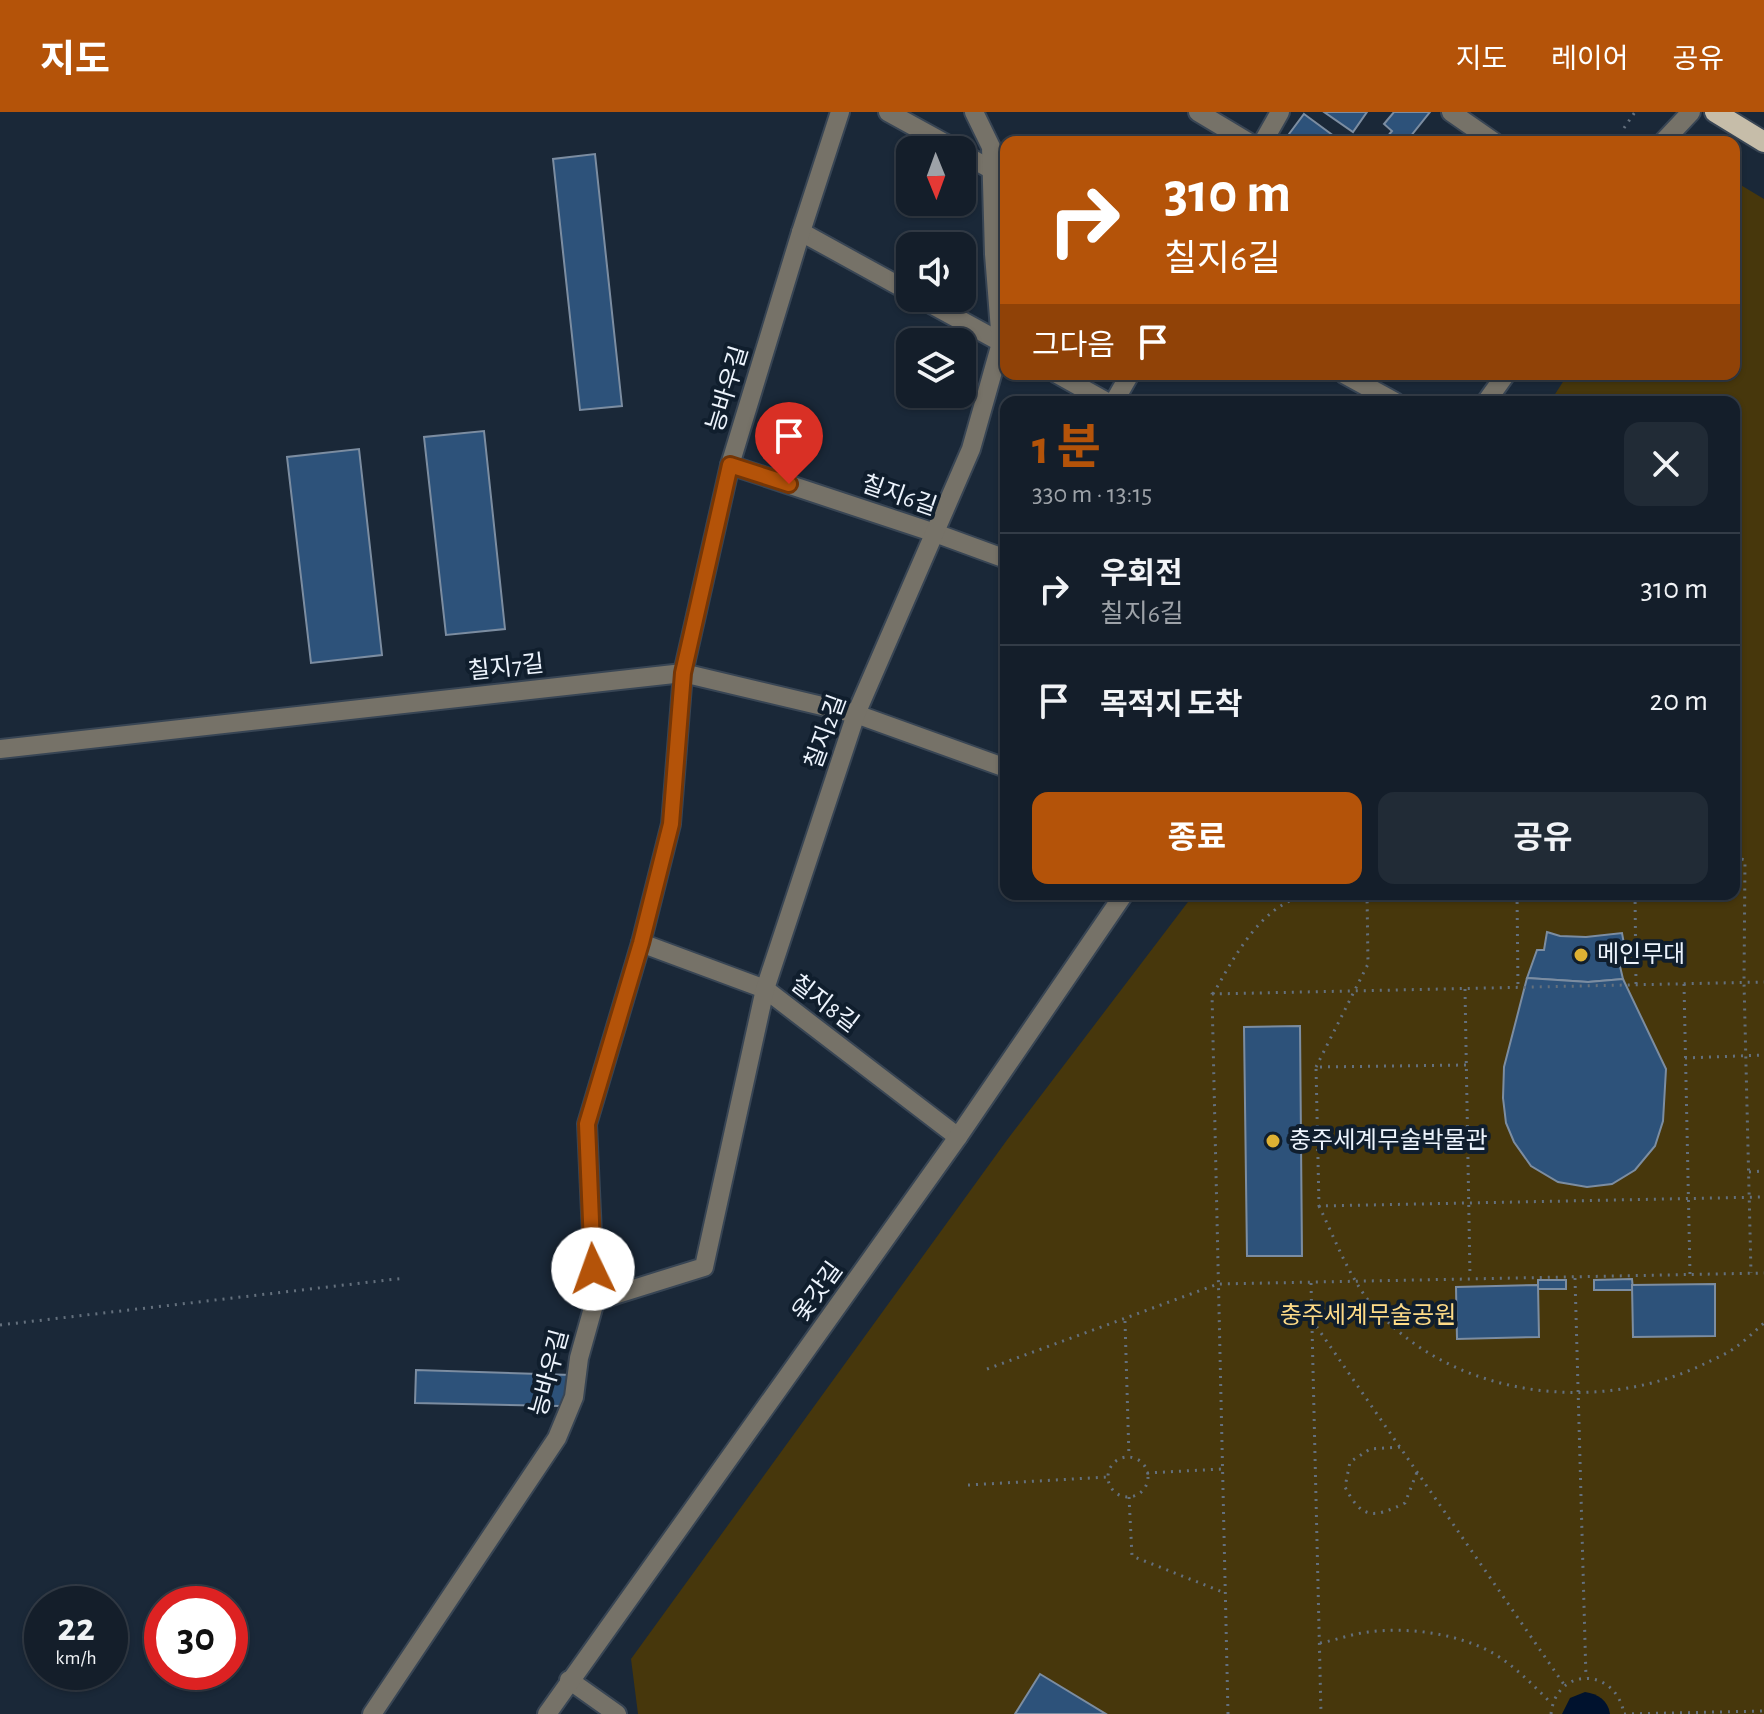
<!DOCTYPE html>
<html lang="ko">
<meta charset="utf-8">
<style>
body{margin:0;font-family:"Alegreya Sans","Noto Sans KR",sans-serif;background:#212b36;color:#f1f3f6;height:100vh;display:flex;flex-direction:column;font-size:30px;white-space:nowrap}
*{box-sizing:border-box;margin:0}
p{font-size:26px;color:#9da2a8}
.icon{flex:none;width:44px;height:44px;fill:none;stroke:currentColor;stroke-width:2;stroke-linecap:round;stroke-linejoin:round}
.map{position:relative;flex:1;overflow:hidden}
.side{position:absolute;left:1000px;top:284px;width:740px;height:504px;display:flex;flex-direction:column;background:#141e2a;border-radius:16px;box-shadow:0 2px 6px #0004,0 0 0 2px #333c47}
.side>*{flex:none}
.banner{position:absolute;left:1000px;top:24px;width:740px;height:244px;border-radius:16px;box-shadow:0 2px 6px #0004,0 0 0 2px #333c47;background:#b45309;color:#fff;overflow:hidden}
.needle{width:52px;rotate:179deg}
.buttons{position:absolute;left:896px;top:24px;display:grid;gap:16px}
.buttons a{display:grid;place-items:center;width:80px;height:80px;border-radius:16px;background:#141e2a;box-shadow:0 2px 6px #0004,0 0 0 2px #333c47;font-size:40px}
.speed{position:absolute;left:24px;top:1474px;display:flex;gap:16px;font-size:40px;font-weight:700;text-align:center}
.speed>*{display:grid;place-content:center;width:104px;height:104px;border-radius:50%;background:#141e2a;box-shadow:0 2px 6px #0004,0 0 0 2px #333c47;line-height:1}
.speed small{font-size:20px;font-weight:400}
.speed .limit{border:12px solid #d22;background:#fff;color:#111}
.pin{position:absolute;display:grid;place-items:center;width:68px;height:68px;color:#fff;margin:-82px -34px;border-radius:50% 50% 50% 0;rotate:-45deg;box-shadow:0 0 8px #0007}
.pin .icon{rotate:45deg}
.me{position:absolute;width:88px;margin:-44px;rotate:357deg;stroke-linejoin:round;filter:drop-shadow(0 0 6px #0008)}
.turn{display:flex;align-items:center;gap:28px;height:168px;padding:0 32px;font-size:36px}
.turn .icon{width:104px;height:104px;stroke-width:2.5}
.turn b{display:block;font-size:56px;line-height:68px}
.then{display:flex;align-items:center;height:76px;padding:0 32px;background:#0003;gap:16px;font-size:30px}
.round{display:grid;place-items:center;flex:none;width:84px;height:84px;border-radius:16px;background:#212b36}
.overview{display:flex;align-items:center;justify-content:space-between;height:136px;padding:0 32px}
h1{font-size:48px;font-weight:700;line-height:60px;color:#b45309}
.action{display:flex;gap:16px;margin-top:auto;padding:16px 32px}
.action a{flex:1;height:92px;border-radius:16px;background:#b45309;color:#fff;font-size:32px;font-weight:700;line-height:92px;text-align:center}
.action a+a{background:#212b36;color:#f1f3f6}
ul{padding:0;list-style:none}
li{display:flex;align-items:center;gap:24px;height:112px;padding:0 32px;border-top:2px solid #333c47}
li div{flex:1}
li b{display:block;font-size:30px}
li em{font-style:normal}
header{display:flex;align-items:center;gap:48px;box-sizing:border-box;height:112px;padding:0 40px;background:#b45309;color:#fff}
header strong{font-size:38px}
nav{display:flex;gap:44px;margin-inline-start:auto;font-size:28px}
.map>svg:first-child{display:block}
.green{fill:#47370c}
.water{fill:#00122e}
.building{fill:#2d527a;stroke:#7c8da1;stroke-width:2}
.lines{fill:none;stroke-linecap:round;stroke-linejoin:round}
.minor-casing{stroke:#384554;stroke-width:22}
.major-casing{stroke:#384554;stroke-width:24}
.path{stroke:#64707d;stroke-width:3;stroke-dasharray:2 6;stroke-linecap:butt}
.minor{stroke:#767268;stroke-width:18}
.major{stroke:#c6bda9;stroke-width:20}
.route-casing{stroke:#753606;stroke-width:20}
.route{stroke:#b45309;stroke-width:14}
.poi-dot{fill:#deb133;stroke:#101e2d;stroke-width:3}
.labels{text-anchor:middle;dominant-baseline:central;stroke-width:8;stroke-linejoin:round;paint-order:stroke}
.street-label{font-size:24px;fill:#edf4fd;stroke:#101e2d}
.poi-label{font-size:24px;fill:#edf4fd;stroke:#101e2d;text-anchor:start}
.park-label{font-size:24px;fill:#fedb87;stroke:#101e2d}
</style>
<header>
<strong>지도</strong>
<nav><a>지도</a><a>레이어</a><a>공유</a></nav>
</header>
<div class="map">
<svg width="1764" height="1602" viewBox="0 0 1764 1602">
<rect width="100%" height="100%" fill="#1a2838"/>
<!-- green -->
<path class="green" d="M 1734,69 L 1764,87 L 1764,1602 L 638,1602 L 631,1547 L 1007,1028 L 1194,782 L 1734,782 L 1734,290 L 1550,290 L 1568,262 L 1734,262 Z"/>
<!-- water -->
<path class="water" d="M 1585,1580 C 1598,1582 1608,1588 1610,1602 L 1562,1602 L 1570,1586 Z"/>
<!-- building -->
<g class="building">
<path d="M 1324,0 L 1367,0 L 1353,20 Z"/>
<path d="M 1394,0 L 1430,0 L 1406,30 L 1383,30 L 1392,19 L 1384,12 Z"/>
<path d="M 1304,2 L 1342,30 L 1299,30 L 1289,22 Z"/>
<path d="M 595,42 L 622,294 L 580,298 L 553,47 Z"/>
<path d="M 484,319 L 505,517 L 446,523 L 424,325 Z"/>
<path d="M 359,337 L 382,543 L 311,551 L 287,345 Z"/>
<path d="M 1547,820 L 1560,824 L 1586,825 L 1622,821 L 1627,848 L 1619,850 L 1623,867 L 1588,870 L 1527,866 L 1537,838 L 1544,838 Z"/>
<path d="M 1527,866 L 1588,870 L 1623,867 L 1666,957 L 1663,1009 L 1655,1034 L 1635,1058 L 1612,1072 L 1587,1075 L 1558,1070 L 1531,1054 L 1514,1030 L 1506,1011 L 1503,986 L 1504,955 Z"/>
<path d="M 1300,914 L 1302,1144 L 1247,1144 L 1244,915 Z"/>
<path d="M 1632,1167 L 1633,1178 L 1594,1178 L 1594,1168 Z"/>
<rect x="1538" y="1168" width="28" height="9"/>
<path d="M 1715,1172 L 1715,1224 L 1633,1225 L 1632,1173 Z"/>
<path d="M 1538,1173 L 1539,1225 L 1457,1227 L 1456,1175 Z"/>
<path d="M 416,1258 L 571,1263 L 561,1294 L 415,1291 Z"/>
<path d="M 1040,1562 L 1106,1602 L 1015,1602 Z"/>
</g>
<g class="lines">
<!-- minor casing -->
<g class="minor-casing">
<g id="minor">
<path d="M 888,0 L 957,38"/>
<path d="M 1198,0 L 1248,30"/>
<path d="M 1451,0 L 1494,30"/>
<path d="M 1263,30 L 1280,0"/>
<path d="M 1663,30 L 1691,0"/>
<path d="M 962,41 L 1006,66"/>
<path d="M 801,120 L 910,180"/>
<path d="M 920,186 L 1006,233"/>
<path d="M 1057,262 L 1107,290"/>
<path d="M 1344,262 L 1395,290"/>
<path d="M 1114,290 L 1130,262"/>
<path d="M 1486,290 L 1506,262"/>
<path d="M 730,353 L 935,421 L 1006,447"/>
<path d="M 0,637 L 683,561 L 856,602 L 1006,656"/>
<path d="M 641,831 L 765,877 L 958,1025"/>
<path d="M 595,1189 L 704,1155 L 765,877 L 856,602 L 971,337 L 1001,231 L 994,142 L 991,35 L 974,0"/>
<path d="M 569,1568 L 617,1602"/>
<path d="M 372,1602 L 557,1326 L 574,1285 L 579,1246 L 595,1189 L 587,1012 L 641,831 L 671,712 L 683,561 L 730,353 L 801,120 L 840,0"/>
<path d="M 547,1602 L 958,1025 L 1124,782"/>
</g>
</g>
<!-- major casing -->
<g class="major-casing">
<path id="major" d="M 1715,0 L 1764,30"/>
</g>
<!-- path -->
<g class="path">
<path d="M 1624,16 L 1635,0"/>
<path d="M 1734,745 L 1745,748 L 1744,870 L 1751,1161"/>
<path d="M 1517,782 L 1518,876"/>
<path d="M 1635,782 L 1636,873"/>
<path d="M 1684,872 L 1690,1162"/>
<path d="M 1465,877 L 1470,1165"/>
<path d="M 1213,882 C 1234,846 1260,794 1304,784 C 1314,782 1325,783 1335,782"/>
<path d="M 1685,946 L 1764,943"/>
<path d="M 1466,953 L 1316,955 L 1319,1094 L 1764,1085"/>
<path d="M 1316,955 L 1368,852 L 1367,782"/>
<path d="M 1749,1060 L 1764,1059"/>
<path d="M 1319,1094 C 1336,1129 1351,1171 1378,1200 C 1459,1287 1600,1302 1704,1252 C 1714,1247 1727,1242 1736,1235 C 1746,1228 1755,1219 1764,1211"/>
<path d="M 1575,1166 L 1586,1566"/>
<path d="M 1311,1171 L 1321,1602"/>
<path d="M 1312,1208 L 1565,1574"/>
<path d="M 1125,1209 L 1129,1345"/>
<path d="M 0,1213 L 405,1166"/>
<path d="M 987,1257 L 1218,1172 L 1764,1161"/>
<path d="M 1400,1335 L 1370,1337 L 1350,1350 L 1345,1375 C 1362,1408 1374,1406 1405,1391 L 1417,1360"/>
<circle cx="1128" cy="1365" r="20"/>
<path d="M 1147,1361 L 1222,1357"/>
<path d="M 968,1373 L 1108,1365"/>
<path d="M 1129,1385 L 1132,1444 L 1225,1481"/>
<path d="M 1320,1531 C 1336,1528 1352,1522 1368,1520 C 1408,1515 1455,1521 1491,1540 C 1514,1553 1533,1573 1552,1592"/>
<path d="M 1228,1602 L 1212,882 L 1764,870"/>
<path d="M 1551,1602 C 1556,1554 1616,1555 1624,1602"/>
<path d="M 1624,1602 L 1764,1599"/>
</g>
<!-- minor -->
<use href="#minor" class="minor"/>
<!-- major -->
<use href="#major" class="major"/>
</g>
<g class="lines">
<!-- route casing -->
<g class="route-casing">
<path id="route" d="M 593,1157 L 587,1012 L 641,831 L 671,712 L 683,561 L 730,353 L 789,372"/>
</g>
<!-- route -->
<use href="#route" class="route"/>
</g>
<!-- markers -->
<g class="poi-dot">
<circle cx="1581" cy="843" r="8"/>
<circle cx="1273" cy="1029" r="8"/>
</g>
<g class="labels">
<!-- street labels -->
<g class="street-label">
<text transform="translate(728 277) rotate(-73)">능바우길</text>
<text transform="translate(899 384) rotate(19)">칠지6길</text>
<text transform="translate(506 556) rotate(-6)">칠지7길</text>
<text transform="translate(826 620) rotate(-70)">칠지2길</text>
<text transform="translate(824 892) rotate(37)">칠지8길</text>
<text transform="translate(818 1180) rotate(-54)">옻갓길</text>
<text transform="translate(550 1261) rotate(-75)">능바우길</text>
</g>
<!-- poi labels -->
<g class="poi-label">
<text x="1597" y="843">메인무대</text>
<text x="1289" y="1029">충주세계무술박물관</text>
</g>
<!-- park labels -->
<g class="park-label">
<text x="1368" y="1204">충주세계무술공원</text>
</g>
</g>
</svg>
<div class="buttons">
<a><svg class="needle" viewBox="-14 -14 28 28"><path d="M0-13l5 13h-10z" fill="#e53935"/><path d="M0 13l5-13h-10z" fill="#9da2a8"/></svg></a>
<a><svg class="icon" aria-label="sound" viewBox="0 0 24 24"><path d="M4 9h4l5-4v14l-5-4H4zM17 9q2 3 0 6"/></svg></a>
<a><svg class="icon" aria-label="layers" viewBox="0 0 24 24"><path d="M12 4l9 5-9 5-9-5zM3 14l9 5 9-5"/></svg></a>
</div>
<div class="speed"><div>22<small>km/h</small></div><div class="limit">30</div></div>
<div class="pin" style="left:789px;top:372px;background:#d93025"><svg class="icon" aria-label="arrive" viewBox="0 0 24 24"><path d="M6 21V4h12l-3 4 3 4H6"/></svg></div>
<svg class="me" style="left:593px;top:1157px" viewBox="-20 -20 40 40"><circle r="19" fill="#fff"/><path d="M0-13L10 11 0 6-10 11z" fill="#b45309"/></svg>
<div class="banner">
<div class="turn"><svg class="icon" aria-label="right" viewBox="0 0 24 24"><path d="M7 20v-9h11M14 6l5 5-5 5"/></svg><div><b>310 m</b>칠지6길</div></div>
<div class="then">그다음<svg class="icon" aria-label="arrive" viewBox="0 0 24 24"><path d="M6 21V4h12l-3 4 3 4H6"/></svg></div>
</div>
<section class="side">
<div class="overview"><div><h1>1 분</h1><p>330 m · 13:15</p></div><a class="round"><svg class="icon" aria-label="close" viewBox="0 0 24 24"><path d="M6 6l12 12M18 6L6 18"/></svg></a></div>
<ul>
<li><svg class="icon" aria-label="right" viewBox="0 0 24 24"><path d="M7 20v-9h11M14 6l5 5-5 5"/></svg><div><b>우회전</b><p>칠지6길</p></div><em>310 m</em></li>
<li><svg class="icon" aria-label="arrive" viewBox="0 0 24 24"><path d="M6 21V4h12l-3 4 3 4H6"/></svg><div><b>목적지 도착</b></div><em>20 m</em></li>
</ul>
<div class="action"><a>종료</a><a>공유</a></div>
</section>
</div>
